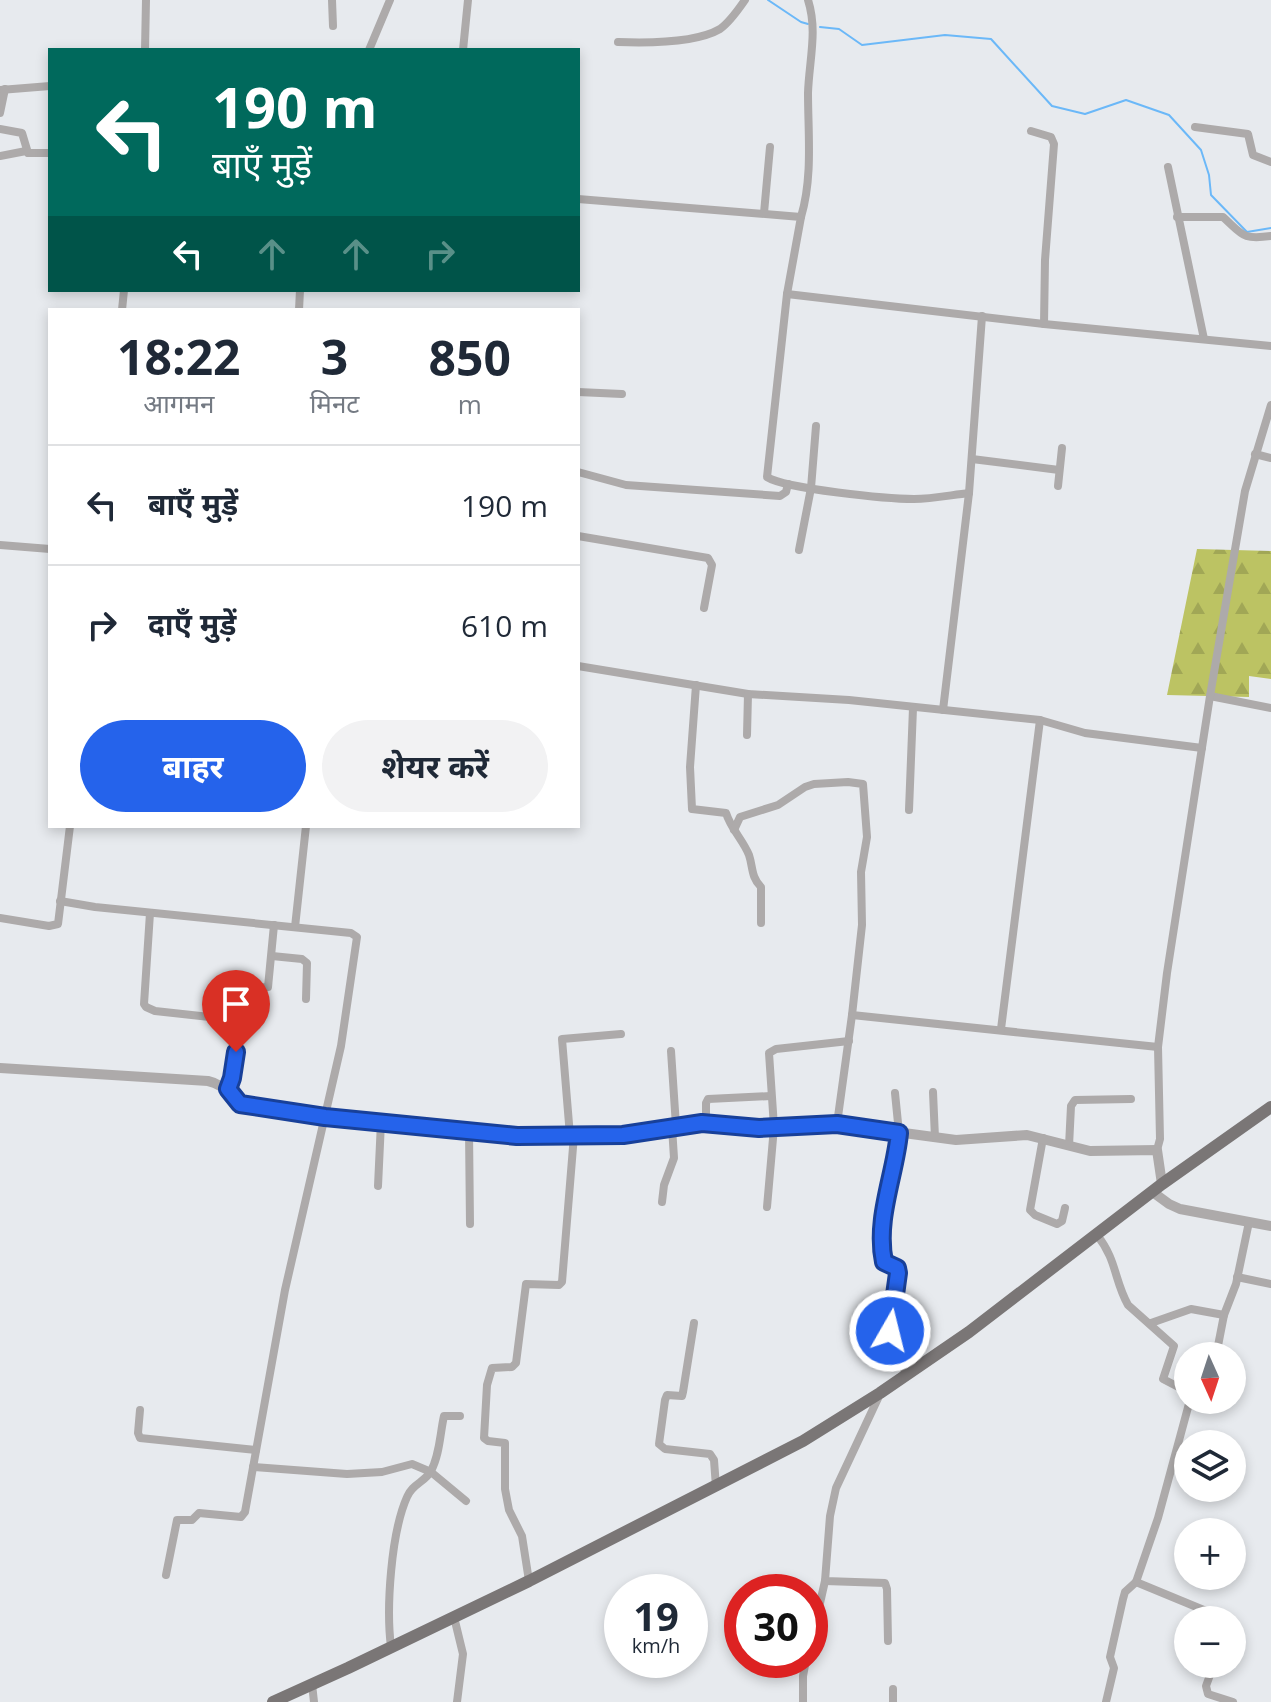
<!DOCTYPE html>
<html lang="hi">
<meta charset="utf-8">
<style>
body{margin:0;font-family:"Open Sans","Noto Sans Devanagari",sans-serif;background:#f2f2f3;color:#1f2937;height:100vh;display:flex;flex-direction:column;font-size:30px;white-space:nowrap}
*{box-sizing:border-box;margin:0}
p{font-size:26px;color:#747a83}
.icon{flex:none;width:44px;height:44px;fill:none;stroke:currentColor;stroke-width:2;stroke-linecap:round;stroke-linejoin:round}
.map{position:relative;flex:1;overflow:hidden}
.details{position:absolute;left:48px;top:308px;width:532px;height:520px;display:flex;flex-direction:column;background:#fff;border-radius:0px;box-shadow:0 4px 12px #0003}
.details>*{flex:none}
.guide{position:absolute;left:48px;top:48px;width:532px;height:244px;border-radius:0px;box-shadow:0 4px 12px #0003;background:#00695c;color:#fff;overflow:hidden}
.needle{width:52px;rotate:177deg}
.fabs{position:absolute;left:1174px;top:1342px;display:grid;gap:16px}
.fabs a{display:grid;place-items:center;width:72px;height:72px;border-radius:50%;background:#fff;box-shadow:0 4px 12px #0003;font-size:40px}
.speed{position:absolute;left:604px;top:1574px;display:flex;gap:16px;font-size:40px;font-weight:700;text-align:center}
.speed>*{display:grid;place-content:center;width:104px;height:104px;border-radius:50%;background:#fff;box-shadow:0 4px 12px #0003;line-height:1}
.speed small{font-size:20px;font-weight:400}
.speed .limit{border:12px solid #d22;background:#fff;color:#111}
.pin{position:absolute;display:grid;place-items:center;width:68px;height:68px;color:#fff;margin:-82px -34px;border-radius:50% 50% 50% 0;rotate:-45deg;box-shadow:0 0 8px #0007}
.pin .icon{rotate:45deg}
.me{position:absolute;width:88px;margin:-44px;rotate:8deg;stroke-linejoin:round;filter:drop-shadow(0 0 6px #0008)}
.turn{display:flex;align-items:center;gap:28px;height:168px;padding:0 32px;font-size:36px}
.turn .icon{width:104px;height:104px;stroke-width:2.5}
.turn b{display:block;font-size:56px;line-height:68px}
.lanes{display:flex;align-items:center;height:76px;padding:0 32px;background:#0003;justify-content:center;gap:40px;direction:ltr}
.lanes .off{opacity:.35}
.eta{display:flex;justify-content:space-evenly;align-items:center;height:136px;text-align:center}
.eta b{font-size:48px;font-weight:700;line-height:56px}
.cta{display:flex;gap:16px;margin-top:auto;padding:16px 32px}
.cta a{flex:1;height:92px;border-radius:48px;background:#2563eb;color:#fff;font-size:32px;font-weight:700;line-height:92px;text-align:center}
.cta a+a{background:#f2f2f3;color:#1f2937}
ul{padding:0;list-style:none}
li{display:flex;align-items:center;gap:24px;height:120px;padding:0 32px;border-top:2px solid #e0e1e3}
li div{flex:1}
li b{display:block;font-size:30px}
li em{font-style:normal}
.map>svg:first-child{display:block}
.forest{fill:url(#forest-firs)}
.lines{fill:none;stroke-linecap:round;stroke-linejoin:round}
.stream{stroke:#6bb8f8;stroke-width:2}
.minor{stroke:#adaaaa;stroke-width:8}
.tertiary{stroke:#adaaaa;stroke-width:10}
.primary{stroke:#7a7676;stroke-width:12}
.route-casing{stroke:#184099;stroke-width:20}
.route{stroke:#2563eb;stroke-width:14}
</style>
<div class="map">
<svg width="1271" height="1702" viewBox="0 0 1271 1702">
<defs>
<pattern id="forest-firs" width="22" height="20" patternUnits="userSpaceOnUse" patternTransform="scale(2)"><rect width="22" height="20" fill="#bcc363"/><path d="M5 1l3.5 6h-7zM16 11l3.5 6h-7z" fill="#a1a756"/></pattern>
</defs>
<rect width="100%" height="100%" fill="#e7eaee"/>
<!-- forest -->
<path class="forest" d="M 1197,549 L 1271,551 L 1271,679 L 1249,676 L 1249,697 L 1167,695 Z"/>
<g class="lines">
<!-- stream -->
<g class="stream">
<path d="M 768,0 L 801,22 L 808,24"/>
<path d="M 820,27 L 839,29 L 862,45 L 945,35 L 991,39 L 1052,106 L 1085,114 L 1126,100 L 1169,115 L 1201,150 L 1209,175 L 1211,195 L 1247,232 L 1271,228"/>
</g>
<!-- minor -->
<g class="minor">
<path d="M 332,0 L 333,26"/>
<path d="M 618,42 C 646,43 696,43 720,29 C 730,22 738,10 745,0"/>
<path d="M 145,50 L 146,0"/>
<path d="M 369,50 L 390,0"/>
<path d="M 463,50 L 468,0"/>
<path d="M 0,90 L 50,86"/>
<path d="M 0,113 L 5,89"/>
<path d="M 1195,127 L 1248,134 L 1253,155 L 1271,162"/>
<path d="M 0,129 L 22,133 L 28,153 L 50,153"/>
<path d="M 1031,131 L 1051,137 L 1054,144 L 1045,260 L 1044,324"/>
<path d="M 0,156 L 26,151"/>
<path d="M 1168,167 L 1204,339"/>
<path d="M 578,199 L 801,217 L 787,294 L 1044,324 L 1271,346"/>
<path d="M 764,213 L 770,147"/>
<path d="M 801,217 C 813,177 808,133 808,93 C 809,61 818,31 808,0"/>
<path d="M 1177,217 L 1223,217 C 1243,235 1242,240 1271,236"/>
<path d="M 787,294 L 767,477 C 786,489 888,499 914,499 C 932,499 951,495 969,493"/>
<path d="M 122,310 L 124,290"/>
<path d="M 299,310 L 300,290"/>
<path d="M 578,392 L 622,394"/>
<path d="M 1255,454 L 1271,458"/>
<path d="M 972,459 L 1059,470"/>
<path d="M 578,472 L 626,485 L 780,496 L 786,492 L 788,484"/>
<path d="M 1058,486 L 1062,448"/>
<path d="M 578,536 L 708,558 L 712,565 L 704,608"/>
<path d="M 0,545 L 50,549"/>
<path d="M 799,550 L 811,488 L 816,426"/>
<path d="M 578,666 L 748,694 L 849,700 L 1040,720 L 1085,733 L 1202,748"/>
<path d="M 696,685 L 690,767 L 692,809 L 726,813 C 731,829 743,840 749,855 C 753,867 751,877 761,887 L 761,923"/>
<path d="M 1210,696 L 1271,708"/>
<path d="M 943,710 L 969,493 L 982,316"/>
<path d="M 747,735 L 748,694"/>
<path d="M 909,810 L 913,708"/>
<path d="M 734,830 L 740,817 L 778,805 L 805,787 L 814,784 L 848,782 L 863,784 L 867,837 L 861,872 L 862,925 L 852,1015 L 1158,1047"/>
<path d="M 60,901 L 95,907 L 351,933 L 357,937 L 341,1046 L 285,1290 L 245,1512 L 241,1517 L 199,1513 L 192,1520 L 177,1520 L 166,1575"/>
<path d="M 150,913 L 144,1004 L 146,1007 L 155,1011 L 237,1020 C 243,1032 234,1076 228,1089"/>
<path d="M 0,918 L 49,926 L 58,924 L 70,826"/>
<path d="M 295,927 L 306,826"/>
<path d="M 272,956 L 302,959 L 307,963 L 306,999"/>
<path d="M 237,1020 L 243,988 L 268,987 L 274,925"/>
<path d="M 1001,1029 L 1040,720"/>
<path d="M 671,1051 L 676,1126"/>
<path d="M 933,1092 L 935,1138"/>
<path d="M 895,1093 L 899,1133 L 895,1163 L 886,1195 L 883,1258 L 884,1262 L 897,1268 L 890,1331 L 895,1352 L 907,1375"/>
<path d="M 706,1123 L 706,1103 L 708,1099 L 771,1096"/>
<path d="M 837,1124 L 852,1015"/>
<path d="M 469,1131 L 470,1224"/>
<path d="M 570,1136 L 562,1039 L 621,1034"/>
<path d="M 1043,1138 L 1030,1210 L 1035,1215 L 1057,1224 L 1062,1221 L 1065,1208"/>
<path d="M 1069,1146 L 1071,1106 L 1075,1100 L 1131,1099"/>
<path d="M 1157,1150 L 1160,1139 L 1158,1047 L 1167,973 L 1210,696 L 1245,491 L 1271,405"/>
<path d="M 378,1186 L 381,1122"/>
<path d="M 662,1202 L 664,1185 L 674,1158 L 672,1127"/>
<path d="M 767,1207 L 774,1127 L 769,1053 L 776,1049 L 849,1041"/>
<path d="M 1097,1235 C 1117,1260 1114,1280 1128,1305 L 1174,1346 L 1163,1379 L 1188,1392"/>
<path d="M 1237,1277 L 1271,1284"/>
<path d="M 694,1323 L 683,1392 L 682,1396 L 667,1395 L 665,1400 L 659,1444 L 665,1449 L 710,1454 L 714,1460 L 716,1487"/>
<path d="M 1151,1323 L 1191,1309 L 1224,1315"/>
<path d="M 1216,1356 L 1224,1315 L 1236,1284 L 1249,1222"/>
<path d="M 880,1394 L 836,1488 L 830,1516 L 825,1581 L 885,1583 L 887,1589 L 888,1641"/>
<path d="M 1190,1400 L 1158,1518 L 1136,1582 L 1228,1620"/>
<path d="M 140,1410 L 138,1433 L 140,1438 L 256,1450"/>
<path d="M 253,1467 L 347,1474 L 382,1472 L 412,1464 L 431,1472 L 466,1501"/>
<path d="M 529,1581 L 522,1536 L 509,1510 L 505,1489 L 505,1443 L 488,1441 L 484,1438 L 487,1385 L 492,1368 L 512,1367 L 516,1363 L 526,1284 L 559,1285 L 562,1282 L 574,1135"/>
<path d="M 454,1617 L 463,1654 L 457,1702"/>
<path d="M 1232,1625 L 1232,1630"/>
<path d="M 391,1647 C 386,1608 391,1533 407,1497 C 412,1484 425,1482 431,1471 C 440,1454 440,1433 444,1416 L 460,1416"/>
<path d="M 810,1647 L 825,1581"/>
<path d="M 1214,1664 L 1206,1686 L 1208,1694 L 1233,1702"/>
<path d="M 312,1684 L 314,1702"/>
<path d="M 803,1702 L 803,1676 L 806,1660"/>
<path d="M 893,1702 L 893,1689"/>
<path d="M 1106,1702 L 1114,1668 L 1110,1657 L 1123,1599 L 1125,1592 L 1136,1582"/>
</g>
<!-- tertiary -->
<g class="tertiary">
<path d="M 0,1068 L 208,1081 C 227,1085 231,1100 247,1106 L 517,1136 L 623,1135 L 702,1123 L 759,1128 L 837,1124 L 956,1140 L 1027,1135 L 1090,1151 L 1157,1150 L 1162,1184"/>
<path d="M 1154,1193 L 1169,1204 L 1180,1209 L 1271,1226"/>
</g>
<!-- primary -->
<path class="primary" d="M 273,1702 L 348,1668 L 529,1581 L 803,1441 L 880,1393 L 969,1332 L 1162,1184 L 1271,1107"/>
</g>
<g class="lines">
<!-- route casing -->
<g class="route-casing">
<path id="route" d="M 236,1052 L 232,1078 L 228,1089 L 240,1104 L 325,1117 L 517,1136 L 623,1135 L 702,1123 L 759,1128 L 837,1124 L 899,1133 C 895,1175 875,1219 884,1262 L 897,1268 L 898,1273 L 890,1331"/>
</g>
<!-- route -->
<use href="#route" class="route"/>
</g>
</svg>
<div class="fabs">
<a><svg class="needle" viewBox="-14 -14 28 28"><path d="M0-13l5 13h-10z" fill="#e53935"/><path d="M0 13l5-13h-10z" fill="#747a83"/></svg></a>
<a><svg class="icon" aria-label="layers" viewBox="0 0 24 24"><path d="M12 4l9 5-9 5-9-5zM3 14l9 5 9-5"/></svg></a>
<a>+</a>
<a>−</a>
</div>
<div class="speed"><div>19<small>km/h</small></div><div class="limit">30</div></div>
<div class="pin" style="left:236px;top:1052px;background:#d93025"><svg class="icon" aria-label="arrive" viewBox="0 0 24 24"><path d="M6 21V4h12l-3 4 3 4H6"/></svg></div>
<svg class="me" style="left:890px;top:1331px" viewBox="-20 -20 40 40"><circle r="17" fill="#2563eb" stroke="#fff" stroke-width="3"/><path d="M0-11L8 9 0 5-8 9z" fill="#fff"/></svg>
<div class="guide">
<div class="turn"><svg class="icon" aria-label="left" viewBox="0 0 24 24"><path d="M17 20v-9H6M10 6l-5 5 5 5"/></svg><div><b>190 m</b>बाएँ मुड़ें</div></div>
<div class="lanes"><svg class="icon" aria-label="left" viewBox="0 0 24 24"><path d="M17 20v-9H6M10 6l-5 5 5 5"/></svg><svg class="icon off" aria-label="ahead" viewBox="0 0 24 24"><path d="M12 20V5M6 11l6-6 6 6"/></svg><svg class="icon off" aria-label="ahead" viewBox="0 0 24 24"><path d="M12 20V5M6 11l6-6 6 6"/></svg><svg class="icon off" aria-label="right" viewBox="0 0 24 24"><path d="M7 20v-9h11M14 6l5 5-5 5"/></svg></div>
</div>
<section class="details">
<div class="eta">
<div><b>18:22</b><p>आगमन</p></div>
<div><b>3</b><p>मिनट</p></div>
<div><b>850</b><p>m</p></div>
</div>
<ul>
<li><svg class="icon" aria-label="left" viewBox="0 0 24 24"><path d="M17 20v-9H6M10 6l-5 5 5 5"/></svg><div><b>बाएँ मुड़ें</b></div><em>190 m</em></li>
<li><svg class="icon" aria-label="right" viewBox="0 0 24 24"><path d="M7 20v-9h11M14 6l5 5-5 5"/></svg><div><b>दाएँ मुड़ें</b></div><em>610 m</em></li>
</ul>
<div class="cta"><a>बाहर</a><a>शेयर करें</a></div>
</section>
</div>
